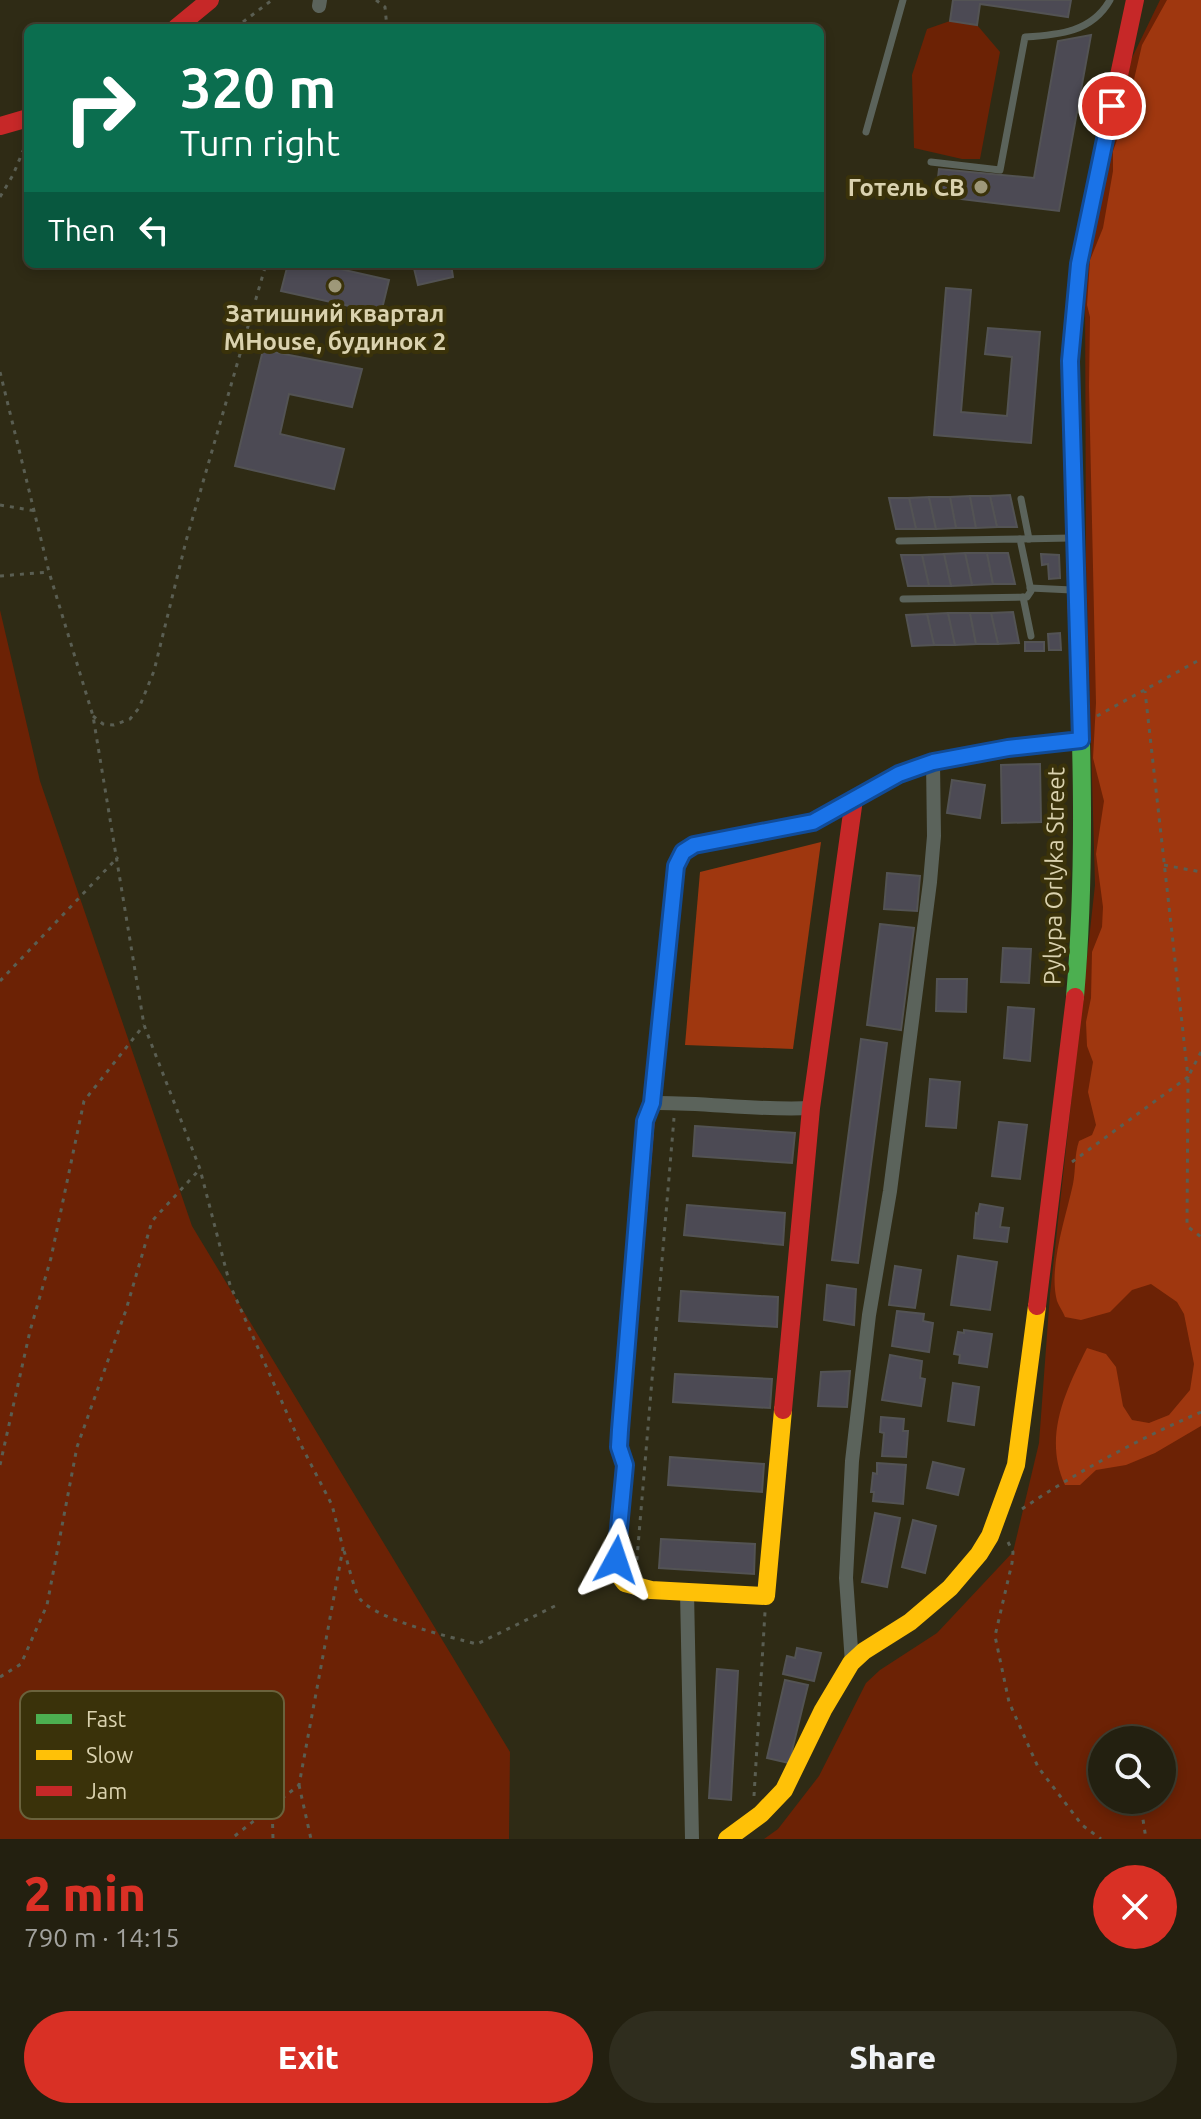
<!DOCTYPE html>
<meta charset="utf-8">
<style>
body{margin:0;font-family:Ubuntu,sans-serif;background:#2f2d1e;color:#f1f3f6;height:100vh;display:flex;flex-direction:column;font-size:30px;white-space:nowrap}
*{box-sizing:border-box;margin:0}
p{font-size:26px;color:#a3a39f}
.icon{flex:none;width:44px;height:44px;fill:none;stroke:currentColor;stroke-width:2;stroke-linecap:round;stroke-linejoin:round}
.map{position:relative;height:1839px;overflow:hidden}
.side{display:flex;flex-direction:column;background:#232010;flex:1}
.side>*{flex:none}
.hud{position:absolute;left:24px;top:24px;width:800px;height:244px;border-radius:12px;box-shadow:0 4px 12px #0003,0 0 0 2px #403e30;background:#0b6e4f;color:#fff;overflow:hidden}
.fabs{position:absolute;left:1088px;top:1726px;display:grid;gap:16px}
.fabs a{display:grid;place-items:center;width:88px;height:88px;border-radius:50%;background:#232010;box-shadow:0 4px 12px #0003,0 0 0 2px #403e30;font-size:40px}
.pin{position:absolute;display:grid;place-items:center;width:68px;height:68px;color:#fff;margin:-34px;border:4px solid #fff;border-radius:50%;box-shadow:0 2px 8px #0007}
.me{position:absolute;width:88px;margin:-44px;rotate:5deg;stroke-linejoin:round;filter:drop-shadow(0 0 6px #0008)}
.turn{display:flex;align-items:center;gap:28px;height:168px;padding:0 24px;font-size:36px}
.turn .icon{width:104px;height:104px;stroke-width:2.5}
.turn b{display:block;font-size:56px;line-height:68px}
.then{display:flex;align-items:center;height:76px;padding:0 24px;background:#0003;gap:16px;font-size:30px}
.round{display:grid;place-items:center;flex:none;width:84px;height:84px;border-radius:42px;background:#2f2d1e}
.summary{display:flex;align-items:center;justify-content:space-between;height:136px;padding:0 24px}
h1{font-size:48px;font-weight:800;line-height:60px;color:#d93025}
.cta{display:flex;gap:16px;margin-top:auto;padding:16px 24px}
.cta a{flex:1;height:92px;border-radius:48px;background:#d93025;color:#fff;font-size:32px;font-weight:800;line-height:92px;text-align:center}
.cta a+a{background:#2f2d1e;color:#f1f3f6}
.map>svg:first-child{display:block}
.green{fill:#6c2205;fill-rule:evenodd}
.forest{fill:#9f370f}
.building{fill:#4c4a54;stroke:#535354;stroke-width:2}
.lines{fill:none;stroke-linecap:round;stroke-linejoin:round}
.path{stroke:#5a5e52;stroke-width:3;stroke-dasharray:4 6;stroke-linecap:butt}
.lane{stroke:#5b635b;stroke-width:7}
.street{stroke:#5b635b;stroke-width:14}
.fast{stroke:#4caf50;stroke-width:18}
.slow{stroke:#ffc107;stroke-width:18}
.jam{stroke:#c62828;stroke-width:18}
.route-casing{stroke:#114b97;stroke-width:20}
.route{stroke:#1a73e8;stroke-width:14}
.poi-dot{fill:#9e9879;stroke:#3a320a;stroke-width:3}
.labels{text-anchor:middle;dominant-baseline:central;stroke-width:8;stroke-linejoin:round;paint-order:stroke}
.poi-label{font-size:24px;font-weight:bold;fill:#dad2af;stroke:#3a320a;text-anchor:end}
.street-label{font-size:24px;fill:#dad2af;stroke:#3a320a}
.key{fill:#3a320a;stroke:#6a623c;stroke-width:2}
.key-label{font-size:22px;fill:#dad2af}
</style>
<div class="map">
<svg width="1201" height="1839" viewBox="0 0 1201 1839">
<rect width="100%" height="100%" fill="#2f2b15"/>
<!-- green -->
<g class="green">
<path d="M 1160,0 L 1201,0 L 1201,1839 L 764,1839 L 778,1829 L 819,1776 L 866,1683 L 880,1670 L 937,1633 L 1013,1552 L 1039,1443 L 1050,1294 L 1095,885 L 1086,563 L 1085,282 L 1129,64 ZM 1102,1740 L 1162,1740 L 1162,1800 L 1102,1800 Z"/>
<path d="M 950,21 L 977,25 L 1000,52 L 980,159 L 962,159 L 914,148 L 912,75 L 927,29 Z"/>
<path d="M 0,610 L 40,781 L 192,1226 L 510,1752 L 509,1839 L 0,1839 Z"/>
</g>
<!-- forest -->
<g class="forest">
<path d="M 1167,0 L 1201,0 L 1201,1426 L 1155,1453 L 1126,1465 L 1096,1470 L 1080,1485 L 1065,1485 C 1043,1437 1065,1392 1087,1348 L 1106,1354 L 1116,1367 L 1123,1406 L 1132,1420 L 1149,1423 L 1169,1415 L 1190,1390 L 1194,1364 L 1184,1314 L 1177,1302 L 1151,1284 L 1132,1290 L 1110,1312 L 1081,1320 L 1065,1317 C 1063,1312 1059,1306 1057,1301 C 1048,1267 1066,1217 1073,1184 C 1076,1169 1074,1156 1079,1141 L 1092,1135 L 1096,1125 L 1088,1092 L 1093,1062 L 1087,1046 L 1086,1022 L 1091,998 L 1092,952 L 1102,927 L 1103,907 L 1096,854 L 1104,801 L 1093,758 L 1096,703 L 1089,386 L 1090,317 L 1087,305 L 1090,260 L 1103,228 L 1113,171 L 1113,151 L 1125,118 L 1142,45 Z"/>
<path d="M 821,842 L 793,1049 L 685,1045 L 700,872 Z"/>
</g>
<!-- building -->
<g class="building">
<path d="M 953,0 L 1071,0 L 1068,17 L 980,4 L 977,25 L 950,21 Z"/>
<path d="M 1091,35 L 1059,211 L 936,196 L 939,169 L 1034,178 L 1058,41 Z"/>
<path d="M 288,264 L 318,264 L 389,280 L 381,313 L 281,291 Z"/>
<path d="M 413,264 L 451,264 L 453,277 L 418,285 Z"/>
<path d="M 946,288 L 971,290 L 961,412 L 1007,416 L 1012,357 L 985,354 L 988,328 L 1040,332 L 1031,443 L 934,435 Z"/>
<path d="M 263,350 L 362,369 L 352,407 L 289,394 L 280,434 L 344,449 L 334,489 L 235,466 Z"/>
<path d="M 1010,495 L 1017,527 L 997,527 L 990,496 Z"/>
<path d="M 970,496 L 976,528 L 956,528 L 950,497 Z"/>
<path d="M 970,496 L 990,496 L 997,527 L 976,528 Z"/>
<path d="M 929,497 L 936,529 L 916,529 L 909,498 Z"/>
<path d="M 929,497 L 950,497 L 956,528 L 936,529 Z"/>
<path d="M 889,498 L 909,498 L 916,529 L 896,529 Z"/>
<path d="M 965,553 L 987,553 L 993,584 L 972,585 Z"/>
<path d="M 965,553 L 972,585 L 951,586 L 944,554 Z"/>
<path d="M 987,553 L 1008,553 L 1015,584 L 993,584 Z"/>
<path d="M 944,554 L 951,586 L 929,586 L 922,555 Z"/>
<path d="M 1041,554 L 1059,555 L 1060,578 L 1049,579 L 1048,564 L 1042,565 Z"/>
<path d="M 901,555 L 922,555 L 929,586 L 908,586 Z"/>
<path d="M 1013,612 L 1019,643 L 998,644 L 991,613 Z"/>
<path d="M 948,613 L 955,645 L 934,645 L 927,614 Z"/>
<path d="M 948,613 L 970,613 L 976,644 L 955,645 Z"/>
<path d="M 970,613 L 991,613 L 998,644 L 976,644 Z"/>
<path d="M 927,614 L 934,645 L 912,646 L 906,615 Z"/>
<path d="M 1060,633 L 1061,650 L 1049,650 L 1048,634 Z"/>
<rect x="1025" y="642" width="19" height="9"/>
<path d="M 1040,764 L 1041,822 L 1002,823 L 1001,765 Z"/>
<path d="M 952,780 L 985,785 L 980,818 L 947,813 Z"/>
<path d="M 887,873 L 920,876 L 917,911 L 884,909 Z"/>
<path d="M 880,924 L 914,928 L 901,1030 L 867,1025 Z"/>
<path d="M 1003,948 L 1031,949 L 1029,983 L 1001,982 Z"/>
<path d="M 937,979 L 967,979 L 966,1012 L 936,1011 Z"/>
<path d="M 1008,1007 L 1034,1009 L 1030,1061 L 1004,1058 Z"/>
<path d="M 861,1039 L 887,1043 L 858,1263 L 832,1260 Z"/>
<path d="M 930,1079 L 960,1082 L 956,1128 L 926,1126 Z"/>
<path d="M 999,1122 L 1027,1125 L 1020,1179 L 992,1176 Z"/>
<path d="M 695,1126 L 795,1133 L 792,1163 L 693,1156 Z"/>
<path d="M 980,1204 L 1003,1208 L 1000,1227 L 1009,1228 L 1007,1242 L 974,1238 L 976,1213 L 978,1214 Z"/>
<path d="M 687,1205 L 785,1213 L 783,1245 L 684,1235 Z"/>
<path d="M 958,1256 L 997,1262 L 990,1310 L 951,1305 Z"/>
<path d="M 895,1266 L 921,1270 L 915,1308 L 889,1305 Z"/>
<path d="M 827,1285 L 856,1289 L 854,1325 L 824,1320 Z"/>
<path d="M 681,1291 L 778,1297 L 777,1327 L 679,1321 Z"/>
<path d="M 897,1311 L 924,1314 L 923,1321 L 933,1323 L 929,1352 L 892,1346 Z"/>
<path d="M 964,1330 L 992,1334 L 987,1367 L 959,1363 L 960,1355 L 954,1354 L 958,1332 L 964,1333 Z"/>
<path d="M 890,1355 L 922,1361 L 920,1378 L 925,1379 L 921,1406 L 882,1400 Z"/>
<path d="M 850,1371 L 847,1407 L 818,1406 L 821,1372 Z"/>
<path d="M 675,1374 L 772,1379 L 770,1408 L 673,1402 Z"/>
<path d="M 953,1383 L 979,1387 L 974,1425 L 948,1421 Z"/>
<path d="M 881,1417 L 904,1419 L 903,1431 L 908,1431 L 906,1457 L 882,1456 L 884,1433 L 880,1432 Z"/>
<path d="M 670,1457 L 764,1464 L 762,1492 L 668,1485 Z"/>
<path d="M 933,1462 L 964,1469 L 958,1495 L 927,1488 Z"/>
<path d="M 877,1463 L 906,1465 L 903,1504 L 873,1501 L 874,1492 L 871,1492 L 873,1473 L 877,1474 Z"/>
<path d="M 875,1513 L 900,1518 L 887,1587 L 862,1582 Z"/>
<path d="M 913,1520 L 936,1526 L 925,1573 L 902,1567 Z"/>
<path d="M 661,1539 L 755,1544 L 754,1574 L 659,1568 Z"/>
<path d="M 797,1648 L 821,1653 L 814,1681 L 783,1674 L 787,1656 L 795,1658 Z"/>
<path d="M 717,1669 L 738,1671 L 731,1800 L 709,1798 Z"/>
<path d="M 785,1680 L 808,1685 L 789,1763 L 767,1758 Z"/>
</g>
<g class="lines">
<!-- path -->
<g class="path">
<path d="M 376,0 L 385,7 L 387,28"/>
<path d="M 235,28 L 272,0"/>
<path d="M 0,197 L 13,175 L 28,139"/>
<path d="M 0,372 L 49,572 L 93,716 L 144,1025 L 200,1169 L 230,1285 L 302,1447 L 332,1505 L 343,1548 L 299,1785 L 231,1839"/>
<path d="M 0,505 L 36,511"/>
<path d="M 0,576 L 49,572"/>
<path d="M 93,716 L 103,724 L 114,725 L 130,719 L 139,708 L 154,671 L 186,541 L 266,264"/>
<path d="M 1097,716 L 1201,659"/>
<path d="M 1164,865 L 1201,872"/>
<path d="M 0,981 L 118,857"/>
<path d="M 1201,1052 L 1188,1077 L 1187,1226 L 1201,1237"/>
<path d="M 1072,1162 L 1188,1077 L 1145,691"/>
<path d="M 0,1465 L 30,1331 L 51,1258 L 84,1101 L 144,1025"/>
<path d="M 1022,1509 C 1078,1471 1139,1439 1201,1412"/>
<path d="M 1008,1542 L 1013,1552 L 1012,1563 L 995,1636 L 1009,1702 L 1038,1767 L 1082,1825 L 1101,1839"/>
<path d="M 344,1551 C 348,1562 354,1591 360,1599 C 377,1620 450,1637 477,1644 L 557,1605"/>
<path d="M 636,1570 L 674,1118"/>
<path d="M 0,1677 L 21,1664 L 47,1605 L 77,1447 L 126,1310 L 152,1221 L 200,1169"/>
<path d="M 299,1785 L 311,1839"/>
<path d="M 754,1796 L 765,1612"/>
<path d="M 1140,1800 L 1146,1839"/>
<path d="M 272,1804 L 273,1839"/>
</g>
<!-- lane -->
<g class="lane">
<path d="M 866,132 L 903,0"/>
<path d="M 931,162 L 1000,170 L 1025,37 C 1059,35 1092,32 1110,0"/>
<path d="M 1021,499 L 1029,539"/>
<path d="M 1020,539 L 1071,538"/>
<path d="M 899,541 L 1020,539 L 1031,591 L 1027,597 L 903,599"/>
<path d="M 1030,588 L 1072,590"/>
<path d="M 1023,597 L 1031,636"/>
</g>
<!-- street -->
<g class="street">
<path d="M 319,6 L 320,0"/>
<path d="M 652,1103 C 705,1102 758,1111 811,1108"/>
<path d="M 687,1592 L 692,1839"/>
<path d="M 852,1663 L 846,1578 L 852,1461 L 869,1315 L 890,1191 L 930,882 L 934,836 L 933,762"/>
</g>
<!-- fast -->
<path class="fast" d="M 1075,997 C 1086,871 1082,745 1077,618"/>
<!-- slow -->
<g class="slow">
<path d="M 646,1118 L 652,1103 L 676,866 L 683,852 L 694,845 L 813,822 L 899,774 L 933,762 L 1008,748 L 1081,740"/>
<path d="M 618,1574 L 625,1583 L 651,1590 L 766,1596 L 783,1410"/>
<path d="M 727,1839 L 761,1814 L 784,1790 L 823,1710 L 851,1663 L 864,1651 L 910,1622 L 950,1588 L 979,1554 L 990,1536 L 1016,1465 L 1037,1306"/>
</g>
<!-- jam -->
<g class="jam">
<path d="M 176,28 L 210,0"/>
<path d="M 0,126 L 28,118"/>
<path d="M 1077,618 L 1070,361 L 1079,264 L 1135,0"/>
<path d="M 1037,1306 L 1075,997"/>
<path d="M 783,1410 L 811,1108 L 854,799"/>
<path d="M 618,1574 L 616,1560 L 625,1465 L 619,1447 L 621,1414 L 646,1118"/>
</g>
</g>
<g class="lines">
<!-- route casing -->
<g class="route-casing">
<path id="route" d="M 616,1560 L 625,1465 L 619,1447 L 620,1430 L 645,1121 L 652,1103 L 676,866 L 683,852 L 694,845 L 813,822 L 899,774 L 933,762 L 1008,748 L 1081,740 L 1070,361 L 1079,264 L 1112,106"/>
</g>
<!-- route -->
<use href="#route" class="route"/>
</g>
<!-- markers -->
<g class="poi-dot">
<circle cx="981" cy="187" r="8"/>
<circle cx="335" cy="286" r="8"/>
</g>
<g class="labels">
<!-- poi labels -->
<g class="poi-label">
<text x="965" y="187">Готель СВ</text>
<text x="335" y="313" text-anchor="middle">Затишний квартал<tspan x="335" dy="28">MHouse, будинок 2</tspan></text>
</g>
<!-- street labels -->
<g class="street-label">
<text transform="translate(1054 876) rotate(-89)">Pylypa Orlyka Street</text>
</g>
</g>
<!-- legend -->
<rect x="20" y="1691" width="264" height="128" rx="12" class="key"/>
<rect x="36" y="1714" width="36" height="10" fill="#4caf50"/>
<rect x="36" y="1750" width="36" height="10" fill="#ffc107"/>
<rect x="36" y="1786" width="36" height="10" fill="#c62828"/>
<g class="key-label">
<text x="86" y="1727">Fast</text>
<text x="86" y="1763">Slow</text>
<text x="86" y="1799">Jam</text>
</g>
</svg>
<div class="fabs">
<a><svg class="icon" aria-label="search" viewBox="0 0 24 24"><circle cx="10" cy="10" r="6"/><path d="M15 15l6 6"/></svg></a>
</div>
<div class="pin" style="left:1112px;top:106px;background:#d93025"><svg class="icon" aria-label="arrive" viewBox="0 0 24 24"><path d="M6 21V4h12l-3 4 3 4H6"/></svg></div>
<svg class="me" style="left:616px;top:1560px" viewBox="-20 -20 40 40"><path d="M0-17L14 15 0 8-14 15z" fill="#1a73e8" stroke="#fff" stroke-width="4"/></svg>
<div class="hud">
<div class="turn"><svg class="icon" aria-label="right" viewBox="0 0 24 24"><path d="M7 20v-9h11M14 6l5 5-5 5"/></svg><div><b>320 m</b>Turn right</div></div>
<div class="then">Then<svg class="icon" aria-label="left" viewBox="0 0 24 24"><path d="M17 20v-9H6M10 6l-5 5 5 5"/></svg></div>
</div>
</div>
<section class="side">
<div class="summary"><div><h1>2 min</h1><p>790 m · 14:15</p></div><a class="round" style="background:#d93025;color:#fff"><svg class="icon" aria-label="close" viewBox="0 0 24 24"><path d="M6 6l12 12M18 6L6 18"/></svg></a></div>
<div class="cta"><a>Exit</a><a>Share</a></div>
</section>
